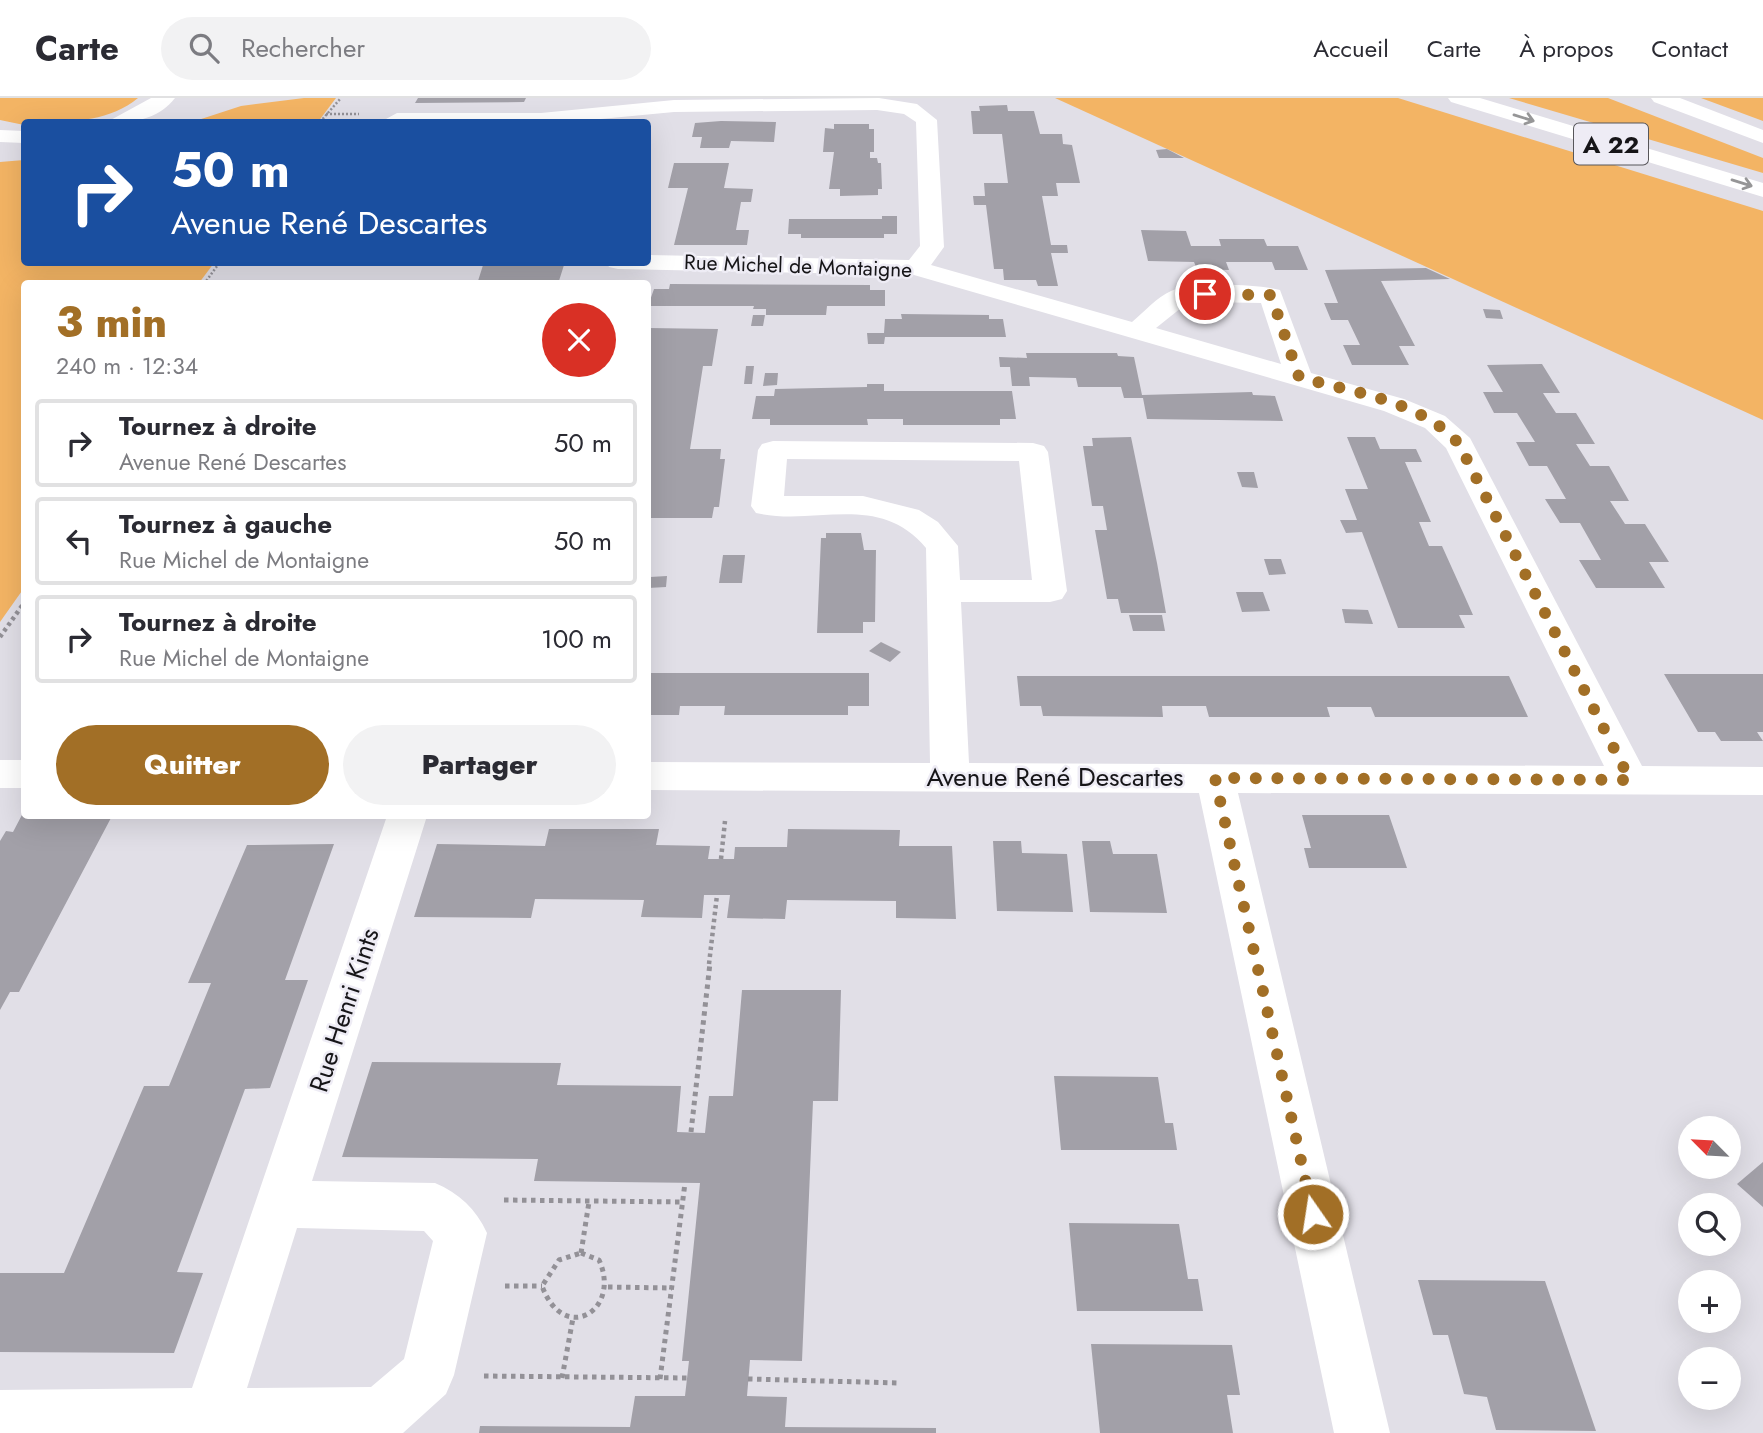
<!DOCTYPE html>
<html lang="fr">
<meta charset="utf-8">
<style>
body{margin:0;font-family:Jost,sans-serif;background:#f2f2f3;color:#2b2b33;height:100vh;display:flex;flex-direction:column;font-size:26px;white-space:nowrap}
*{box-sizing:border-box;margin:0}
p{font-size:23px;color:#7c7c81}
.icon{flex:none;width:38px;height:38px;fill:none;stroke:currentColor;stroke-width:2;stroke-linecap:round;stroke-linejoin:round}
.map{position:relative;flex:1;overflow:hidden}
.side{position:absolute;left:21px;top:182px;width:630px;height:539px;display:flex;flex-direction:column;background:#fff;border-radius:7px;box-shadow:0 7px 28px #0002}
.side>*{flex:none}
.top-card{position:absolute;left:21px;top:21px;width:630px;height:147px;border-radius:7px;box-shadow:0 7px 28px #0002;background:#1a4fa0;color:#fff;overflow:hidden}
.needle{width:46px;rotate:294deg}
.controls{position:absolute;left:1678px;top:1018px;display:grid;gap:14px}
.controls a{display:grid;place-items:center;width:63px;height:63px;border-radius:50%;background:#fff;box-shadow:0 7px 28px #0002;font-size:35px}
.pin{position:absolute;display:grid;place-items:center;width:60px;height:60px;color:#fff;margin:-30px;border:4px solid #fff;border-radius:50%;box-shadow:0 2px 7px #0007}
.me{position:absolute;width:77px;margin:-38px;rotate:347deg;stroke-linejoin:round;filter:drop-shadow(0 0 5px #0008)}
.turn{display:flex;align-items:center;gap:24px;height:147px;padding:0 35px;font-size:32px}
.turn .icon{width:91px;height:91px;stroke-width:2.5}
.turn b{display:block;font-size:49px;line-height:60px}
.round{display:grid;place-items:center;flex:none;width:74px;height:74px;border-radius:37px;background:#f2f2f3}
.head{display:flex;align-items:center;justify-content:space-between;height:119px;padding:0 35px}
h1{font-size:42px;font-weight:800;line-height:52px;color:#a26f26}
.primary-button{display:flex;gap:14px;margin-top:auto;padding:14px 35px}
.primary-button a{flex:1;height:80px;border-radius:42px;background:#a26f26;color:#fff;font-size:28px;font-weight:800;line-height:80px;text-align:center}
.primary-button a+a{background:#f2f2f3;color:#2b2b33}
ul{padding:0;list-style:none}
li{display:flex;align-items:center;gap:21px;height:88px;margin:0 14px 10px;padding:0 21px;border:4px solid #e1e1e2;border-radius:7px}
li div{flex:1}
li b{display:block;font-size:26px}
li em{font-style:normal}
header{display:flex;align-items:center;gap:42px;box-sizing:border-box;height:98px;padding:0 35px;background:#fff;border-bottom:2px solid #e1e1e2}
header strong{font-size:33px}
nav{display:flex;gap:38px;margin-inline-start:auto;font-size:24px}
.search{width:490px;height:63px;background:#f2f2f3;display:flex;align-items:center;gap:18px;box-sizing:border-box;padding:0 24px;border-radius:38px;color:#7c7c81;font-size:26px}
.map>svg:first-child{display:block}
.green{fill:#f3b464}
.building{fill:#a2a0a8}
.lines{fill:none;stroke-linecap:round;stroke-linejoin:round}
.path-far2{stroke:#939197;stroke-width:2.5;stroke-dasharray:2 2;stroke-linecap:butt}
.path-far1{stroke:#939197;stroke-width:4.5;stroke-dasharray:3.5 3.5;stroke-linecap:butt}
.path{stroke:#939197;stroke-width:5;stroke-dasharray:4.5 4.5;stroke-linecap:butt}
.street{fill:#fff;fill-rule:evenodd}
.secondary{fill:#fff;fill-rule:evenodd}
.highway{fill:#fff;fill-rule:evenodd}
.oneway{stroke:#969697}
.route{stroke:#a26f26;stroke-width:12;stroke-dasharray:0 21.6}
.labels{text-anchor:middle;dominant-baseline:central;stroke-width:5;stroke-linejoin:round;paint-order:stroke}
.far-street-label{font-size:21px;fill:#161518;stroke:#eeecf5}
.shield{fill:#eeecf5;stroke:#57565a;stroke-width:2}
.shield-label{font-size:24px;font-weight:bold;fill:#161518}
.street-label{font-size:26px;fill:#161518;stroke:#eeecf5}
</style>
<header>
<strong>Carte</strong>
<div class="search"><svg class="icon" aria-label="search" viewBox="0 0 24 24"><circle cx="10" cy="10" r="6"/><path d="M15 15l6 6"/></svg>Rechercher</div>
<nav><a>Accueil</a><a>Carte</a><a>À propos</a><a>Contact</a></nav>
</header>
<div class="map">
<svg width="1763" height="1335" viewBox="0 0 1763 1335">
<rect width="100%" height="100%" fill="#e1dfe7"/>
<!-- green -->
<g class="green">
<path d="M 0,0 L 138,0 C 107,26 63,24 24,24 L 24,27 L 0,22 Z"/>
<path d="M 304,0 L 336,0 L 318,24 L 192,24 L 241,8 Z"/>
<path d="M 1055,0 L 1398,0 L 1763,113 L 1763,322 Z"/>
<path d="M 1509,0 L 1608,0 L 1763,60 L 1763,75 Z"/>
<path d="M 1701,0 L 1763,0 L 1763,23 Z"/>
<path d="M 24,62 L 24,164 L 214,165 L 199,185 L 24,186 L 24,421 L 21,426 L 24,432 L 24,490 L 0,524 L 0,64 Z"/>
</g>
<!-- building -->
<g class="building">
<path d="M 418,0 L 526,0 L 524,4 L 415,5 Z"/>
<path d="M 1007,7 L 1008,13 L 1034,13 L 1040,36 L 1062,36 L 1063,46 L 1072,47 L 1080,85 L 1056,85 L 1058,98 L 1042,98 L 1051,147 L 1067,147 L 1068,155 L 1051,155 L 1058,188 L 1038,188 L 1036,182 L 1004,182 L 1003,171 L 994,171 L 986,107 L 974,107 L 973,98 L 985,98 L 984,85 L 1008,85 L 1002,36 L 973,36 L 971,13 L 980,13 L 979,8 Z"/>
<path d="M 721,23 L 776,24 L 774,44 L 731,43 L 729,50 L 700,50 L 702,39 L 692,39 L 695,25 Z"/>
<path d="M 834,26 L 869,26 L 869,31 L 874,31 L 874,54 L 870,54 L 870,60 L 877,60 L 878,65 L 881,65 L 882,91 L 878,91 L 878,97 L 840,98 L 840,91 L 829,91 L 834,54 L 823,54 L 825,30 L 834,31 Z"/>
<path d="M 1167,51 L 1184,60 L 1159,60 L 1156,52 Z"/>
<path d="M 674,65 L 729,65 L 724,90 L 753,91 L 751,104 L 741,104 L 736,132 L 749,132 L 747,147 L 674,147 L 688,90 L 668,90 Z"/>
<path d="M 882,118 L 897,118 L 897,136 L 884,136 L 884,140 L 801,140 L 801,136 L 788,136 L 789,121 L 882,121 Z"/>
<path d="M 1141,132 L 1186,133 L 1191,148 L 1221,148 L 1219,141 L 1264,141 L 1267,148 L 1298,148 L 1308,172 L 1275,172 L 1272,164 L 1226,164 L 1229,172 L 1197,171 L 1194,164 L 1148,163 Z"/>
<path d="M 484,164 L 553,164 L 552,167 L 564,167 L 558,186 L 491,186 L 493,183 L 478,183 Z"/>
<path d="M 1426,170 L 1450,181 L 1381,183 L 1415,248 L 1399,248 L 1409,267 L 1352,267 L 1343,247 L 1360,247 L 1348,222 L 1331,222 L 1324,205 L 1338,205 L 1325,172 Z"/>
<path d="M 670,186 L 870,187 L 870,192 L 885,192 L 885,208 L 827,208 L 826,217 L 766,217 L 766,211 L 753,211 L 754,208 L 648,208 L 654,191 L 669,191 Z"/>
<path d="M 1483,211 L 1500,212 L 1503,221 L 1486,220 Z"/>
<path d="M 901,216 L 989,217 L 989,221 L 1003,221 L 1006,239 L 885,239 L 884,246 L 868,246 L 867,235 L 884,235 L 885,221 L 902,221 Z"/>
<path d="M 753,217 L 765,217 L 763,228 L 751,228 Z"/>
<path d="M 648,230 L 718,231 L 712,268 L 703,268 L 690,351 L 721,351 L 720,361 L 725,361 L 719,409 L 714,409 L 712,420 L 648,420 L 650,351 L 648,351 Z"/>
<path d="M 1026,255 L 1117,255 L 1118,258 L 1134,259 L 1142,297 L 1252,294 L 1253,297 L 1275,298 L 1283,323 L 1147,321 L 1143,300 L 1124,300 L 1121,289 L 1078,289 L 1076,280 L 1029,279 L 1030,288 L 1012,288 L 1010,269 L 1000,269 L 999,259 L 1027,260 Z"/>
<path d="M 1542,266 L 1560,295 L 1543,295 L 1556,315 L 1576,315 L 1595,346 L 1576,346 L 1590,368 L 1609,368 L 1629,403 L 1610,403 L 1625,426 L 1645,426 L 1669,464 L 1649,464 L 1665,490 L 1596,490 L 1579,462 L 1601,462 L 1580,425 L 1560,425 L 1545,401 L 1566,401 L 1547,368 L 1529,368 L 1516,344 L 1535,344 L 1517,315 L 1494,315 L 1483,294 L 1503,294 L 1487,267 Z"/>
<path d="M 746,268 L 754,268 L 752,286 L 744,286 Z"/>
<path d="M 765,275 L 778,275 L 777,287 L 763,288 Z"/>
<path d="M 867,286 L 884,286 L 884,293 L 1012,293 L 1016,321 L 1000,321 L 1000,327 L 903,327 L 903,321 L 867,321 L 868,327 L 770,327 L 770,321 L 752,321 L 756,298 L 774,298 L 775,291 L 867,289 Z"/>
<path d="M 1131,339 L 1157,465 L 1166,515 L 1121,515 L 1118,501 L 1107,501 L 1095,432 L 1107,432 L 1103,408 L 1092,408 L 1083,348 L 1093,348 L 1092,340 Z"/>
<path d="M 1347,339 L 1375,339 L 1380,351 L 1416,351 L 1422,364 L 1405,364 L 1431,424 L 1419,424 L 1429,448 L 1442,448 L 1465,499 L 1473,517 L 1459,517 L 1465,530 L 1398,530 L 1362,434 L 1346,435 L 1340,422 L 1357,422 L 1345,391 L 1368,391 Z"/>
<path d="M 1237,374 L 1254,374 L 1258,390 L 1242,389 Z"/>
<path d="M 826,435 L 861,435 L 864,452 L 876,452 L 875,524 L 863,524 L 863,535 L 817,535 L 821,440 L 826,440 Z"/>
<path d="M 723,457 L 745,457 L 742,485 L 719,485 Z"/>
<path d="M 1264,461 L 1281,461 L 1286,476 L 1269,477 Z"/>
<path d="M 667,478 L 666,489 L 648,490 L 650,479 Z"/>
<path d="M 1236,494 L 1263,494 L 1270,513 L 1242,514 Z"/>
<path d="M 1342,511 L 1368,512 L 1373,526 L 1345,525 Z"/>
<path d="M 1129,517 L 1162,517 L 1165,533 L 1133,533 Z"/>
<path d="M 881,544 L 901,554 L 890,564 L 869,553 Z"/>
<path d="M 648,575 L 869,575 L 869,608 L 848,608 L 848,617 L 724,617 L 725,608 L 680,608 L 679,617 L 648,617 Z"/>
<path d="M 1664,576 L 1763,576 L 1763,634 L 1757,634 L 1763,643 L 1721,643 L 1715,634 L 1698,634 Z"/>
<path d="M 1017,578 L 1509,578 L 1528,619 L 1375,619 L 1371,609 L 1327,609 L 1330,619 L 1209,619 L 1206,608 L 1162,608 L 1163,619 L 1043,618 L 1041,608 L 1020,608 Z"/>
<path d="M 24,713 L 24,718 L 112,718 L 19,894 L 10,894 L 0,912 L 0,743 L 6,733 L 13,734 Z"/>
<path d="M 1302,717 L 1389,717 L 1407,770 L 1309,770 L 1304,750 L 1311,750 Z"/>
<path d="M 549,731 L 659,731 L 656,747 L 710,748 L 708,761 L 734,761 L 735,749 L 787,749 L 788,731 L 900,732 L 899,748 L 952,748 L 956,821 L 896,820 L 896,803 L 787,802 L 785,821 L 727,820 L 730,797 L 704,797 L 702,820 L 641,819 L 644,802 L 535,801 L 531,820 L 414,819 L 437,746 L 545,748 Z"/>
<path d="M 993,743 L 1021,743 L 1022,755 L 1067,756 L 1073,814 L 997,813 Z"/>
<path d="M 1082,743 L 1110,743 L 1113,756 L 1157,756 L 1167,815 L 1090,814 Z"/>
<path d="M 334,746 L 285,882 L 308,882 L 270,990 L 245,991 L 177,1174 L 203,1175 L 174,1255 L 0,1254 L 0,1175 L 64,1175 L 144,988 L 169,988 L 211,885 L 188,885 L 247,747 Z"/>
<path d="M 742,892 L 841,892 L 838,1003 L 813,1003 L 802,1263 L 750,1262 L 747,1298 L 787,1299 L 785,1329 L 936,1330 L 936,1335 L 479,1335 L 480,1328 L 630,1329 L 635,1298 L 685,1298 L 689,1263 L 682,1263 L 700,1085 L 534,1083 L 538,1061 L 342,1059 L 372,964 L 561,965 L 557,987 L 681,988 L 677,1034 L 705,1035 L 709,998 L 733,998 Z"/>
<path d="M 1054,978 L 1158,979 L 1165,1025 L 1173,1025 L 1177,1052 L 1061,1052 Z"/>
<path d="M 1763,1064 L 1763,1109 L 1737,1086 Z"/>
<path d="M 1069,1125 L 1179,1126 L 1188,1181 L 1198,1181 L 1203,1213 L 1077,1213 Z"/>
<path d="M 1418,1182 L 1545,1183 L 1596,1333 L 1496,1332 L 1487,1299 L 1464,1296 L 1448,1237 L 1433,1237 Z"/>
<path d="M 1091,1246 L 1232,1247 L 1240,1297 L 1227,1297 L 1233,1335 L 1100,1335 Z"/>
</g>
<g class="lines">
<!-- path-far2 -->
<g class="path-far2">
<path d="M 326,16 L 359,16"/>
<path d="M 320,24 L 341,0"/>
<path d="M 204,186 L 220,164"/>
</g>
<!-- path-far1 -->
<g class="path-far1">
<path d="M 0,539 L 24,505"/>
<path d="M 721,761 L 725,723"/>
<path d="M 709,866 L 717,797"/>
</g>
<!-- path -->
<g class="path">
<path d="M 691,1034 L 710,865"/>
<path d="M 504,1102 L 682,1104"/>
<path d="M 581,1155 L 599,1162 C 622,1212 564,1248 542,1188 L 559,1162 Z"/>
<path d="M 581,1155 L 589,1104"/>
<path d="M 505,1188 L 542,1188"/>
<path d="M 608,1189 L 672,1190"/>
<path d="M 484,1278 L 687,1280"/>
<path d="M 562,1280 L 573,1220"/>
<path d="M 660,1281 L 685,1085"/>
<path d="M 748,1281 L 899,1285"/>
</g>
<!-- street -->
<g class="street">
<path d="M 879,0 L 917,6 L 937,22 L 944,149 L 931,167 L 1132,224 C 1144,214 1157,199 1171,193 C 1193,184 1257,186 1280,192 L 1311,275 L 1404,301 L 1445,318 L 1470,340 L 1642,668 L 1763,669 L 1763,697 L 1238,695 L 1390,1335 L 1334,1335 L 1199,695 L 648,692 L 648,664 L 930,665 L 926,450 C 878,393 815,429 756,415 L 751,408 L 758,352 L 762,346 L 773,343 L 1033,345 L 1044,348 L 1048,354 L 1067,493 L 1062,501 L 1050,504 L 961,504 L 969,665 L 1604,668 L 1446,350 L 1425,330 L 1384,313 L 914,177 L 618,171 L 609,169 L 606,164 L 648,164 L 648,157 L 909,162 L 920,148 L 916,24 L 904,16 L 877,12 L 674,14 L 569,24 L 389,24 L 386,21 L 397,15 L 541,15 L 674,2 ZM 1205,204 L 1261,205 L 1281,266 L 1156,230 L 1186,206 ZM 787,361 L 1019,363 L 1032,482 L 960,482 L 958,448 L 938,424 L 919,412 L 863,398 L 784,398 Z"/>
<rect x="0" y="662" width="24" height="28"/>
<path d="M 387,718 L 427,718 L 312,1083 L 435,1085 C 459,1095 476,1111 487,1135 L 454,1277 L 446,1296 L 403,1335 L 0,1335 L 0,1292 L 192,1290 ZM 297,1130 L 424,1133 L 433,1143 L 404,1261 L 371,1289 L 247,1290 Z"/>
</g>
<!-- secondary -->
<g class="secondary">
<path d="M 151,0 L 175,0 C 159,21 132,26 107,24 Z"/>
<path d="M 0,32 L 24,33 L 24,45 L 0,44 Z"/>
</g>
<!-- highway -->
<g class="highway">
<path d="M 1448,0 L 1480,0 L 1763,85 L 1763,99 L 1451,4 Z"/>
<path d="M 1651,0 L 1680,0 L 1763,32 L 1763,45 L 1654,4 Z"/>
</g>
</g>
<!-- one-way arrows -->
<defs><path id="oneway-shaft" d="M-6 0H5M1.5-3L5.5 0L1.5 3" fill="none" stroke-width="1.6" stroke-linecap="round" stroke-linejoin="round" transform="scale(1.75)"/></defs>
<g class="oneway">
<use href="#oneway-shaft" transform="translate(1524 20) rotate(17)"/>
<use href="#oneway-shaft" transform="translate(1742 85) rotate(17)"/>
</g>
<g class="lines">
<!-- route -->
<path class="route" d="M 1205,196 L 1271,197 L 1299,279 C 1351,294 1422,303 1459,346 L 1630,682 L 1215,680 L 1313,1116"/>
</g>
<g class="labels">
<!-- far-street labels -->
<g class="far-street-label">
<text transform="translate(798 168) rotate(2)">Rue Michel de Montaigne</text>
</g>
<!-- shield labels -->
<rect class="shield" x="1574" y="25.5" width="74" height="41" rx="5"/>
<g class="shield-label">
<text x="1611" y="46">A 22</text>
</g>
<!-- street labels -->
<g class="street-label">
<text x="1055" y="679">Avenue René Descartes</text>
<text transform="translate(344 912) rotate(-72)">Rue Henri Kints</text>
</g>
</g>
</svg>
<div class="controls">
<a><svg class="needle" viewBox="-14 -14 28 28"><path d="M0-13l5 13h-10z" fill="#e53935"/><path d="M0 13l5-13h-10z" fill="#7c7c81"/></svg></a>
<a><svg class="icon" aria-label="search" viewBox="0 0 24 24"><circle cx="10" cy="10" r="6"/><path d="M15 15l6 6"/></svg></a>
<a>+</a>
<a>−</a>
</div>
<div class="pin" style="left:1205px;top:196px;background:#d93025"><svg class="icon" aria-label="arrive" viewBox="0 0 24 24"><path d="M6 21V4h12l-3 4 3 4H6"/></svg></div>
<svg class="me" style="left:1313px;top:1116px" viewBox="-20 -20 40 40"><circle r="17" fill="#a26f26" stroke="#fff" stroke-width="3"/><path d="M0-11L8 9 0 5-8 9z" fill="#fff"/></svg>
<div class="top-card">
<div class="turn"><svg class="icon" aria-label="right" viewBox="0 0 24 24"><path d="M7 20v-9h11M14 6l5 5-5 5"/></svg><div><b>50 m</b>Avenue René Descartes</div></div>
</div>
<section class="side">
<div class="head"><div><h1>3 min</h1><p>240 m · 12:34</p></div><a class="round" style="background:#d93025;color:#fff"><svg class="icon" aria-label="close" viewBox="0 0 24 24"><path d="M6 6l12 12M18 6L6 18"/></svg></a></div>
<ul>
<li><svg class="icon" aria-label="right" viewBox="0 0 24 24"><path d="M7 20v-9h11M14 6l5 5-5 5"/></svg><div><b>Tournez à droite</b><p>Avenue René Descartes</p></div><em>50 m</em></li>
<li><svg class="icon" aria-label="left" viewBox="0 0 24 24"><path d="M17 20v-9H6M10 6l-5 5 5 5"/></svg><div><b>Tournez à gauche</b><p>Rue Michel de Montaigne</p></div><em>50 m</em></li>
<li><svg class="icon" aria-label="right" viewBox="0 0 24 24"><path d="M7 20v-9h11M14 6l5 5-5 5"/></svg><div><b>Tournez à droite</b><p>Rue Michel de Montaigne</p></div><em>100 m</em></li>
</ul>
<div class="primary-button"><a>Quitter</a><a>Partager</a></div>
</section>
</div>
